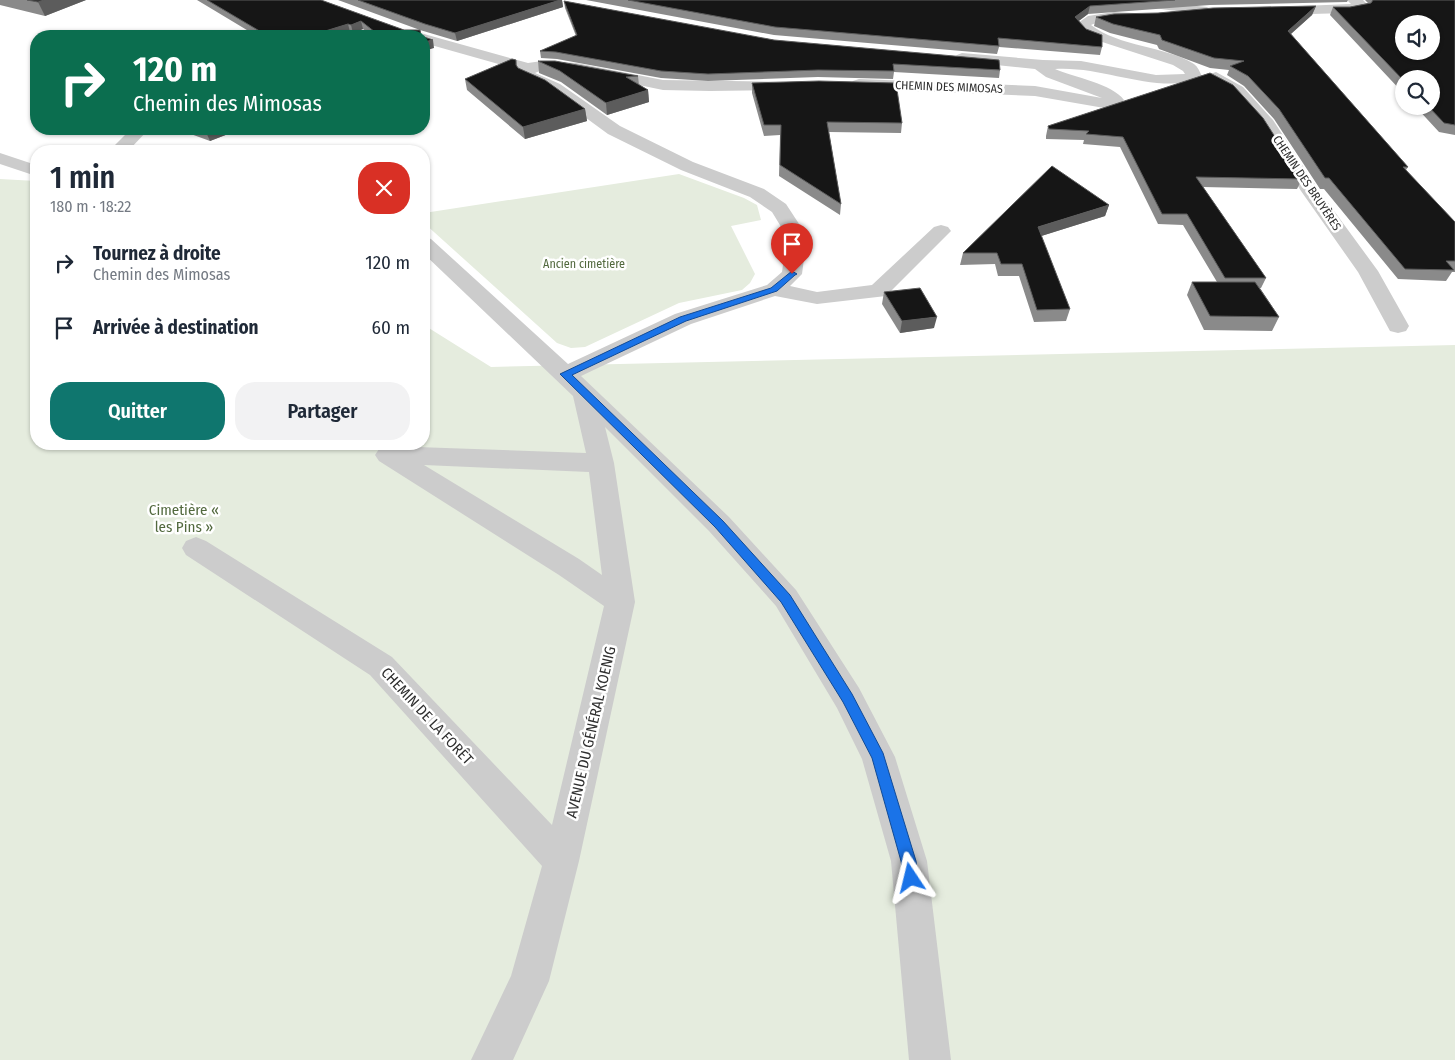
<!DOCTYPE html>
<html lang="fr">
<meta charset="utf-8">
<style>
body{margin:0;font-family:"Fira Sans Condensed",sans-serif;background:#f2f2f3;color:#1f2937;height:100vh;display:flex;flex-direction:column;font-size:19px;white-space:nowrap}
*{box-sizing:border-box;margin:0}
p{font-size:16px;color:#747a83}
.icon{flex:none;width:28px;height:28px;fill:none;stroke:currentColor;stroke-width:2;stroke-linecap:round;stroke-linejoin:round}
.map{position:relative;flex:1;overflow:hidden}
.details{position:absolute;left:30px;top:145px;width:400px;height:305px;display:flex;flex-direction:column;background:#fff;border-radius:20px;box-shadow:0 1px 4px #0004}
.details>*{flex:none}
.guide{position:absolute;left:30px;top:30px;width:400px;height:105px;border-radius:20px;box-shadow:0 1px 4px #0004;background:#0b6e4f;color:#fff;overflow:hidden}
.buttons{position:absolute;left:1395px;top:15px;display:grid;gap:10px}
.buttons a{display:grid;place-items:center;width:45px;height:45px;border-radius:50%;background:#fff;box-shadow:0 1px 4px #0004;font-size:25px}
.pin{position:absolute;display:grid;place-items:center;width:42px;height:42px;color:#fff;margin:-51px -21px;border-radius:50% 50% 50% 0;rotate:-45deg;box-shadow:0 0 5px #0007}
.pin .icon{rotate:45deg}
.me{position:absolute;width:55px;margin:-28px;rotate:350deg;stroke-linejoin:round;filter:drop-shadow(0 0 4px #0008)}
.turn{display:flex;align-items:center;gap:18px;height:105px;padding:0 20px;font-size:22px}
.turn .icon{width:65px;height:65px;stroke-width:2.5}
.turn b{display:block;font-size:35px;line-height:42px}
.round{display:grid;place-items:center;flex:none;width:52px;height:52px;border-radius:20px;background:#f2f2f3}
.head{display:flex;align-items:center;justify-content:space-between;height:85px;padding:0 20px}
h1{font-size:30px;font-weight:600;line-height:38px}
.button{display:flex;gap:10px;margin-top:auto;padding:10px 20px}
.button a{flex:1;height:58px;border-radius:20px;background:#0f766e;color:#fff;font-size:20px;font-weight:600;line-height:58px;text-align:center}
.button a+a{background:#f2f2f3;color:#1f2937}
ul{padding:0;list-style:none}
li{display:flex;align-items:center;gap:15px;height:65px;padding:0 20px}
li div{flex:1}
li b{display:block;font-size:19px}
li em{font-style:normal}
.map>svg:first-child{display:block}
.green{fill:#e5ecde}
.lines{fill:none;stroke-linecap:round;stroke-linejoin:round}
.minor{fill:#ccc;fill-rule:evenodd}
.wall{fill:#8a8a8a}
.shaded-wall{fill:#5c5c5c}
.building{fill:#161616;stroke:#5c5c5c;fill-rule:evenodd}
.route{fill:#1a73e8;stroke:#114b97}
.labels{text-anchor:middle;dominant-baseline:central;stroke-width:5;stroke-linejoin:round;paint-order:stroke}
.far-street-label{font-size:12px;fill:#2f2f2f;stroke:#fff}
.far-park-label{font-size:12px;fill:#52693e;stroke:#fff}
.park-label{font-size:15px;fill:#52693e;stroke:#fff}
.street-label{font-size:15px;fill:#2f2f2f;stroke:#fff}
</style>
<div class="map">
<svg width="1455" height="1060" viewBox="0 0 1455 1060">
<rect width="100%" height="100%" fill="#fff"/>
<!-- green -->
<g class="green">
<path d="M 679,174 L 744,198 L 757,205 L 761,220 L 731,226 L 755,274 L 750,283 L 742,290 L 679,303 L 585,347 L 571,348 L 557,343 L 424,223 L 424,213 Z"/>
<path d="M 0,179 L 36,181 L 36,444 L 424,444 L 424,325 L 491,367 L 1455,345 L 1455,1060 L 0,1060 Z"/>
</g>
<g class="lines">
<!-- minor -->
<g class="minor">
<path d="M 1142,0 L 1207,7 L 1214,11 L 1207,15 L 1146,7 L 1139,3 Z"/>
<path d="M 1347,0 L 1363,0 L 1369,6 L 1367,9 L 1346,13 L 1277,15 L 1270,11 L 1277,7 L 1351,4 Z"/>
<path d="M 1114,12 L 1134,13 L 1141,17 C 1134,26 1104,18 1091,25 C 1119,47 1166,46 1194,64 C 1198,67 1200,72 1202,77 L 1200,80 C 1149,93 1105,66 1055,69 C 1073,77 1113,84 1124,100 L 1116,107 L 1110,109 L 1035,96 L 859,89 L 853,87 L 851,84 L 853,81 L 859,79 L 1035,86 L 1102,98 L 1046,77 L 1035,69 L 957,61 L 954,58 L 957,55 L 962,53 L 1043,60 L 1081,61 L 1156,75 L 1185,74 L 1183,71 L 1173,65 L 1093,39 L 1083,33 L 1075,25 L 1088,16 Z"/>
<path d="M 424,34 L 528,63 L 542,61 L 576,63 L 663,80 L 795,82 L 797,85 L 795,88 L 789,90 L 710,91 L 663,90 L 576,72 L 542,70 L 535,73 L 560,84 L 620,126 L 693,162 L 764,189 L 786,204 L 803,230 L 805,251 L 802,274 L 790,286 L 817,292 L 872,285 L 934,227 L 941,225 L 948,227 L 951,231 L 886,296 L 817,304 L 775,296 L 691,324 L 581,376 L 729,517 L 796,590 L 859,688 L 895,757 L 927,861 L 951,1060 L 909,1060 L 891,861 L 862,759 L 837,708 L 776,606 L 709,531 L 605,427 L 614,463 L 635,602 L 579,861 L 549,981 L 513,1060 L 471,1060 L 511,976 L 542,866 L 370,675 L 186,555 L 182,548 L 186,541 L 196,537 L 206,541 L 392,657 L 552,825 L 604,606 L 559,575 L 379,461 L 375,455 L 379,449 L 388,446 L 586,453 L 573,396 L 424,254 L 424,237 L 431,239 L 568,364 L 675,314 L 767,285 L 782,272 L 785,251 L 783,230 L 772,212 L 750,197 L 681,170 L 608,134 L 548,90 L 521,78 L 519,75 L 520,70 L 424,43 L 424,36 L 418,36 ZM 424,465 L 589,472 L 602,575 L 579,559 Z"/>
<path d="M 1216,72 L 1243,87 L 1273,120 L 1318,189 L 1378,271 L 1409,326 L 1406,331 L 1398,333 L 1390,331 L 1358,272 L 1301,191 L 1260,127 L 1231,93 L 1208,77 L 1210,74 Z"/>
<path d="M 131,129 L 149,129 L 128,151 L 109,151 Z"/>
<path d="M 0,153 L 36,165 L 36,176 L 0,164 Z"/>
</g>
</g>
<!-- wall -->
<g class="wall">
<path d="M 0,0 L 86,0 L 45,16 L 0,5 Z"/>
<path d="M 197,0 L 321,0 L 404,30 L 420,30 L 338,0 L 562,0 L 563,7 L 457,41 L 420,30 L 422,36 L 372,36 L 363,29 L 353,33 L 350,32 L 336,36 L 257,36 Z"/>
<path d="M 586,0 L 1348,0 L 1347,2 L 1210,5 L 1088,14 L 1079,21 L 1102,47 L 1100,55 L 999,47 L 997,54 L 774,35 Z"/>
<path d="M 1365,0 L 1455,0 L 1455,135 L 1439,132 L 1415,106 L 1431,106 L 1404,79 L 1404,94 L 1330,15 L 1333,7 L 1350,7 L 1368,3 Z"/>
<path d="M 564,1 L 774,40 L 1000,70 L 999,78 L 894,72 L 893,79 L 818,77 L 708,81 L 661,78 L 557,59 L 541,58 L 540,51 L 576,36 L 565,8 Z"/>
<path d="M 1316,6 L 1312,15 L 1291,34 L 1408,167 L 1406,170 L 1455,222 L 1455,272 L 1452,272 L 1446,281 L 1398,279 L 1324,189 L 1320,189 L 1274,119 L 1244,86 L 1227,75 L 1229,70 L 1210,68 L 1159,49 L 1157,45 L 1110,33 L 1094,26 L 1096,17 L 1158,13 Z"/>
<path d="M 516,60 L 517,66 L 518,68 L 585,109 L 587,121 L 525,139 L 467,90 L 465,79 Z"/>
<path d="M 538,61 L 638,76 L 639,85 L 648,90 L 649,102 L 607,115 L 561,82 L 539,73 Z"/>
<path d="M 1210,73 L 1302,179 L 1297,189 L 1203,187 L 1266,278 L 1261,288 L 1260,288 L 1279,317 L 1272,331 L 1204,330 L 1187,295 L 1192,282 L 1217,282 L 1183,225 L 1158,224 L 1120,147 L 1083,144 L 1084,140 L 1046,139 L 1046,136 L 1048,126 Z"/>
<path d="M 752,83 L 902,123 L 901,133 L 829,132 L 841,204 L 840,215 L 779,176 L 780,135 L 764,136 L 752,93 Z"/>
<path d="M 177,129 L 241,129 L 210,141 Z"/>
<path d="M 1109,205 L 1105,216 L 1041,236 L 1070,309 L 1066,321 L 1034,322 L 1019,276 L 998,276 L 995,264 L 960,265 L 963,253 Z"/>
<path d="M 884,292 L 934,328 L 900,333 L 882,304 Z"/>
</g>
<!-- shaded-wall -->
<g class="shaded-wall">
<path d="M 44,0 L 86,0 L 45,16 L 38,2 Z"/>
<path d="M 560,0 L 562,0 L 563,7 L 457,41 L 455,33 Z"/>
<path d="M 1090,6 L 1088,14 L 1073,25 L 1075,17 Z"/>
<path d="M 1316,6 L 1312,15 L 1284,40 L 1288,31 Z"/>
<path d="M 361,21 L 363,29 L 353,33 L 351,25 Z"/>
<path d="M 348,24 L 350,32 L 336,36 L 309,36 Z"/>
<path d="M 433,40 L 434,48 L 424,51 L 424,42 Z"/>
<path d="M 648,90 L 649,102 L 607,115 L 606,103 Z"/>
<path d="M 585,109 L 587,121 L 525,139 L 523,127 Z"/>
<path d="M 209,129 L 241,129 L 210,141 L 205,130 Z"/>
<path d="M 1109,205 L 1105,216 L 1035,238 L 1038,227 Z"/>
<path d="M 937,317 L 934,328 L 900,333 L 902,321 Z"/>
</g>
<!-- building -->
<g class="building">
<path d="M 27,0 L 44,0 L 38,2 Z"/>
<path d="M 207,0 L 321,0 L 404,30 L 420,30 L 421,36 L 422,36 L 380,36 L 361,21 L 351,25 L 348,24 L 309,36 L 268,36 Z"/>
<path d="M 358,0 L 560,0 L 455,33 L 425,24 Z"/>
<path d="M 628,0 L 1175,0 L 1090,6 L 1075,17 L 1086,29 L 1102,35 L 1102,47 L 998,38 L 999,46 L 775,27 Z"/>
<path d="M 1373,0 L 1455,0 L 1455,125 L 1444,123 L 1428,106 L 1431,106 L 1431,79 L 1404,79 L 1404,81 L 1333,7 L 1350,7 L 1371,3 ZM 1404,24 L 1431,24 L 1431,51 L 1404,51 Z"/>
<path d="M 564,1 L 774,40 L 999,60 L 1000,70 L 893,64 L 894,71 L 818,70 L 708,74 L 661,71 L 556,52 L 540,51 L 577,35 Z"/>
<path d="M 1316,6 L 1288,31 L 1408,167 L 1403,167 L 1455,222 L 1455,261 L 1446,261 L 1454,270 L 1405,269 L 1329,178 L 1325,178 L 1279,109 L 1248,76 L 1230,66 L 1244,61 L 1214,58 L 1162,40 L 1160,35 L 1113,24 L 1096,17 L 1114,14 L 1158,13 L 1213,8 Z"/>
<path d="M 424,37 L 433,40 L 424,42 Z"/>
<path d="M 512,59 L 516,60 L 516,65 L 518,68 L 545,80 L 585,109 L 523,127 L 465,79 Z"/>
<path d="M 538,61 L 555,61 L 638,76 L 626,77 L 648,90 L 606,103 L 560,71 Z"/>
<path d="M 1210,73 L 1233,85 L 1263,118 L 1302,179 L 1196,177 L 1266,278 L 1225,278 L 1187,214 L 1162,214 L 1123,137 L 1086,134 L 1089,131 L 1049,129 L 1048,126 Z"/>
<path d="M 819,81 L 896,83 L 902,123 L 827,122 L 841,204 L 780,165 L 781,125 L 764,125 L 752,83 Z"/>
<path d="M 1052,166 L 1109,205 L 1038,227 L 1070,309 L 1037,310 L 1022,264 L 1001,264 L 997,253 L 963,253 Z"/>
<path d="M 1192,282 L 1255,282 L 1279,317 L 1210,316 Z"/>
<path d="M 920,288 L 937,317 L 902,321 L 884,292 Z"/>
</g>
<!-- route -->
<path class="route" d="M 792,271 L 797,274 L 795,275 L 777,291 L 686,321 L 572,375 L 723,521 L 790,595 L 852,694 L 883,753 L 916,861 L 918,878 L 916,884 L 911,886 L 905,884 L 901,861 L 872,758 L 843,702 L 781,602 L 715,527 L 560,374 L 680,317 L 771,288 Z"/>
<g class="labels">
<!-- far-street labels -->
<g class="far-street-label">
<text transform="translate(949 87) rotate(2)">CHEMIN DES MIMOSAS</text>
<text transform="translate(1307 183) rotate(56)">CHEMIN DES BRUYÈRES</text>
</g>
<!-- far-park labels -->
<g class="far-park-label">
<text x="584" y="264">Ancien cimetière</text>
</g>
<!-- park labels -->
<g class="park-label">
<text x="184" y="510">Cimetière «<tspan x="184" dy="17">les Pins »</tspan></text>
</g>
<!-- street labels -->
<g class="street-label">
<text transform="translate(427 716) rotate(47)">CHEMIN DE LA FORÊT</text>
<text transform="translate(591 732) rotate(-77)">AVENUE DU GÉNÉRAL KOENIG</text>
</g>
</g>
</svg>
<div class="buttons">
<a><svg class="icon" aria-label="sound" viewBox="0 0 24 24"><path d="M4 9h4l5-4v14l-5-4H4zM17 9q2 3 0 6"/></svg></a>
<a><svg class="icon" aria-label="search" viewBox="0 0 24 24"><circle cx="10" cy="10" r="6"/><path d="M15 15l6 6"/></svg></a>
</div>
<div class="pin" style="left:792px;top:274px;background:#d93025"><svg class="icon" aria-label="arrive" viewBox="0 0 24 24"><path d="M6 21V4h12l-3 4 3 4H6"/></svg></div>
<svg class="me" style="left:911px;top:878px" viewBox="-20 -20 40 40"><path d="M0-17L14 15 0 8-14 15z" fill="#1a73e8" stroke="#fff" stroke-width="4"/></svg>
<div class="guide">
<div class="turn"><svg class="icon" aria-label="right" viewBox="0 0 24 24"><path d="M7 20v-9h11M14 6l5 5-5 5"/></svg><div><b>120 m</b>Chemin des Mimosas</div></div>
</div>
<section class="details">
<div class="head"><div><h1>1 min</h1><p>180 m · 18:22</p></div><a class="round" style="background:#d93025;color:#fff"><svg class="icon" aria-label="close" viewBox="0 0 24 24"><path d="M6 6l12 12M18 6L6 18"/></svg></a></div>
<ul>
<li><svg class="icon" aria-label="right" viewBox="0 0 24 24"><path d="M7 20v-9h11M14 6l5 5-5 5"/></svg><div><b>Tournez à droite</b><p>Chemin des Mimosas</p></div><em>120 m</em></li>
<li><svg class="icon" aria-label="arrive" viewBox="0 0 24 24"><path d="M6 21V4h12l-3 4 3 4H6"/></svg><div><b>Arrivée à destination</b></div><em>60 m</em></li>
</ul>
<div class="button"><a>Quitter</a><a>Partager</a></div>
</section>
</div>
